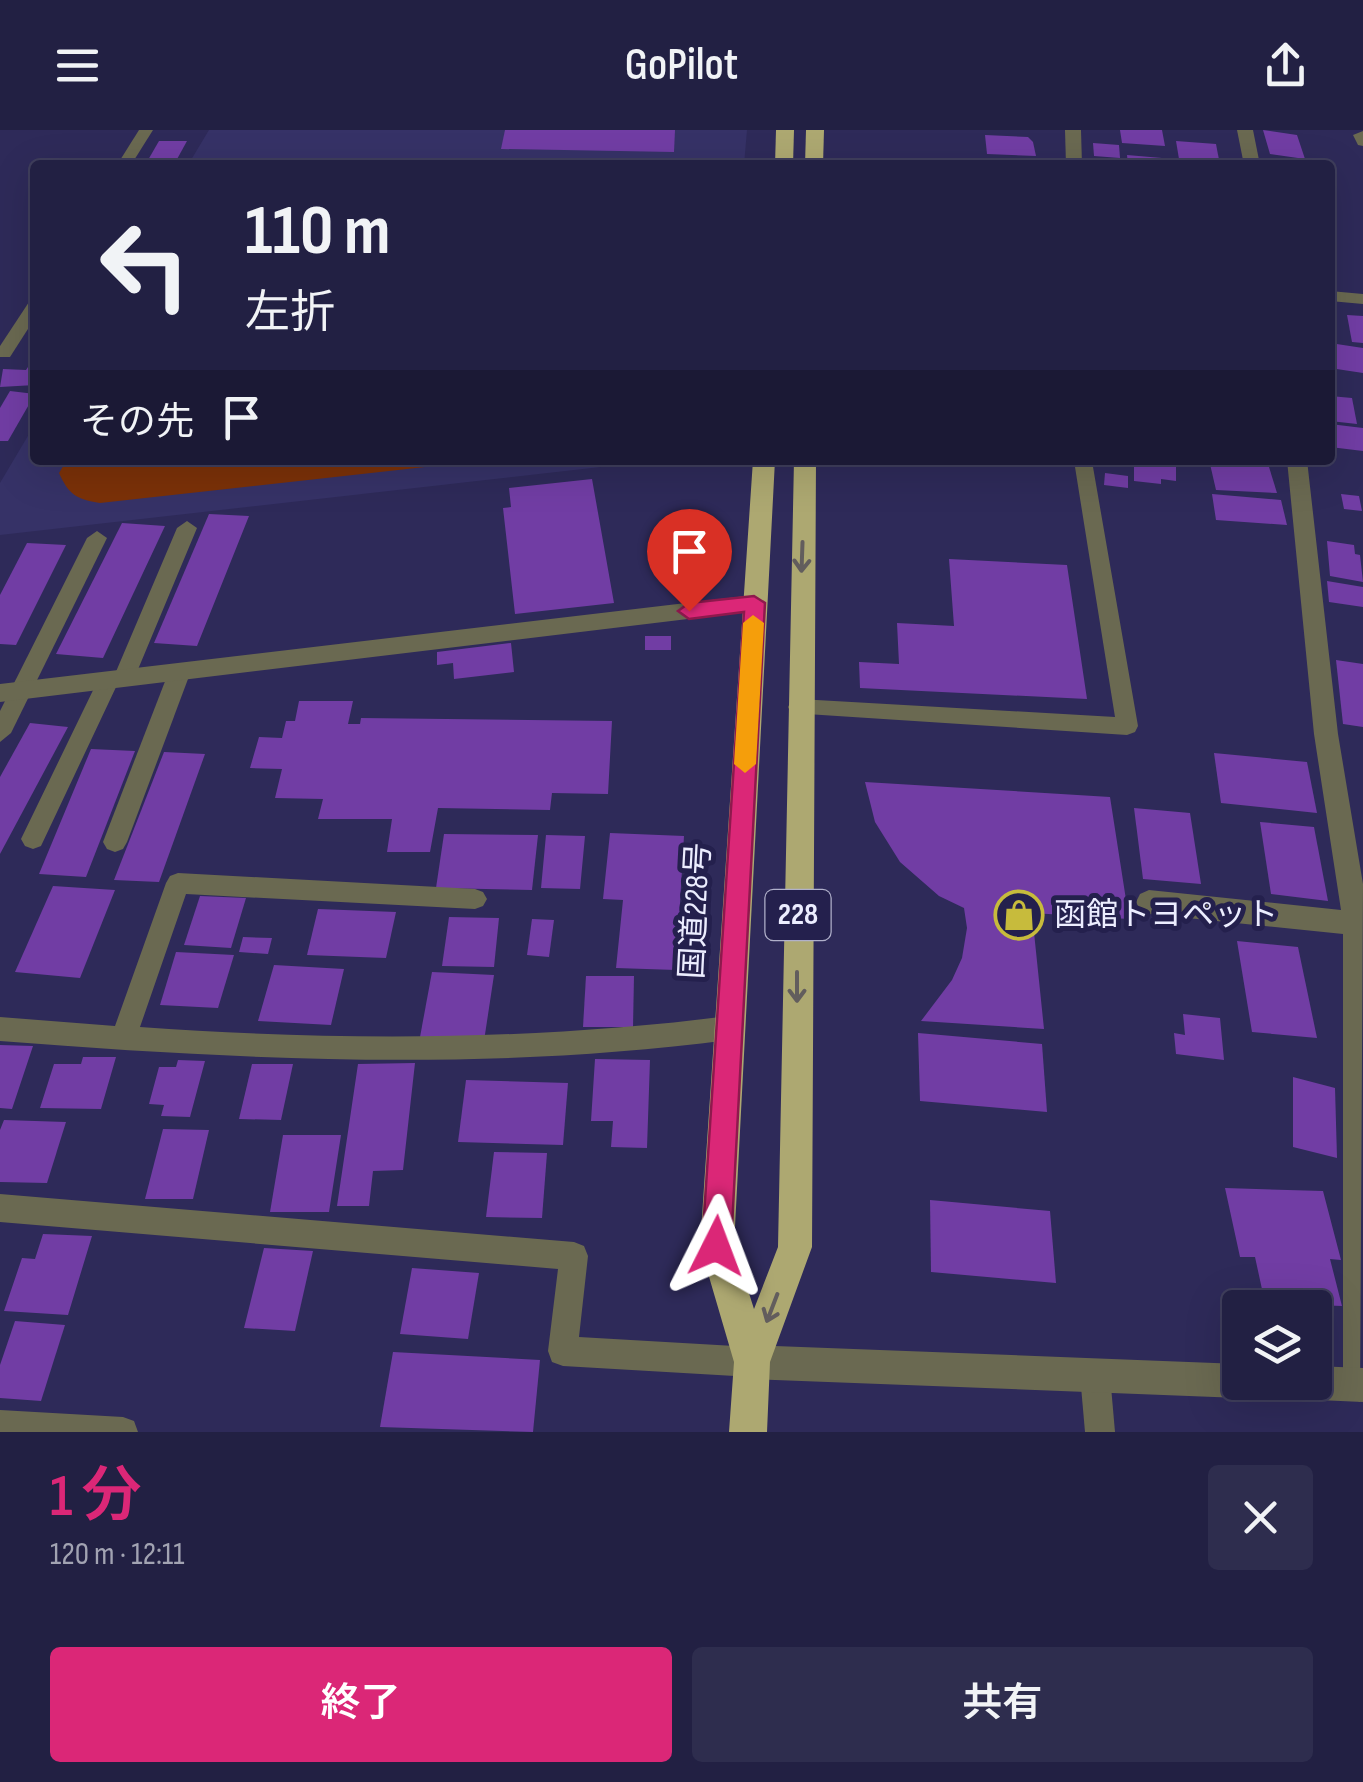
<!DOCTYPE html>
<html lang="ja">
<meta charset="utf-8">
<style>
body{margin:0;font-family:"Sofia Sans Condensed","Noto Sans JP",sans-serif;background:#2e2d4e;color:#f1f3f6;height:100vh;display:flex;flex-direction:column;font-size:38px;white-space:nowrap}
*{box-sizing:border-box;margin:0}
p{font-size:32px;color:#a2a3b2}
.icon{flex:none;width:55px;height:55px;fill:none;stroke:currentColor;stroke-width:2;stroke-linecap:round;stroke-linejoin:round}
.map{position:relative;height:1302px;overflow:hidden}
.sheet{display:flex;flex-direction:column;background:#222043;flex:1}
.sheet>*{flex:none}
.guide{position:absolute;left:30px;top:30px;width:1305px;height:305px;border-radius:10px;box-shadow:0 10px 40px #0002,0 0 0 2px #3f3e5c;background:#222043;color:#f1f3f6;overflow:hidden}
.fabs{position:absolute;left:1222px;top:1160px;display:grid;gap:20px}
.fabs a{display:grid;place-items:center;width:110px;height:110px;border-radius:10px;background:#222043;box-shadow:0 10px 40px #0002,0 0 0 2px #3f3e5c;font-size:50px}
.pin{position:absolute;display:grid;place-items:center;width:85px;height:85px;color:#fff;margin:-102px -42px;border-radius:50% 50% 50% 0;rotate:-45deg;box-shadow:0 0 10px #0007}
.pin .icon{rotate:45deg}
.me{position:absolute;width:110px;margin:-55px;rotate:3deg;stroke-linejoin:round;filter:drop-shadow(0 0 8px #0008)}
.turn{display:flex;align-items:center;gap:35px;height:210px;padding:0 50px;font-size:45px}
.turn .icon{width:130px;height:130px;stroke-width:2.5}
.turn b{display:block;font-size:70px;line-height:85px}
.then{display:flex;align-items:center;height:95px;padding:0 50px;background:#0003;gap:20px;font-size:38px}
.round{display:grid;place-items:center;flex:none;width:105px;height:105px;border-radius:10px;background:#2e2d4e}
.summary{display:flex;align-items:center;justify-content:space-between;height:170px;padding:0 50px}
h1{font-size:60px;font-weight:600;line-height:75px;color:#db2777}
.button{display:flex;gap:20px;margin-top:auto;padding:20px 50px}
.button a{flex:1;height:115px;border-radius:10px;background:#db2777;color:#fff;font-size:40px;font-weight:600;line-height:115px;text-align:center}
.button a+a{background:#2e2d4e;color:#f1f3f6}
header{display:flex;justify-content:space-between;align-items:center;height:130px;padding:0 50px;background:#222043;font-size:45px;font-weight:600}
.map>svg:first-child{display:block}
.built{fill:#363267}
.green{fill:#7b3108}
.building{fill:#713da4}
.lines{fill:none;stroke-linecap:round;stroke-linejoin:round}
.service{fill:#6a6951;fill-rule:evenodd}
.minor{fill:#6a6951;fill-rule:evenodd}
.tertiary{fill:#6a6951;fill-rule:evenodd}
.trunk{fill:#ada871;fill-rule:evenodd}
.oneway{stroke:#625d5d}
.route{fill:#db2777;stroke:#8e194d;stroke-width:2.5}
.slow{fill:#f59e0b}
.labels{text-anchor:middle;dominant-baseline:central;stroke-width:10;stroke-linejoin:round;paint-order:stroke}
.shield{fill:#24204d;stroke:#b0b0ca;stroke-width:2.5}
.shield-label{font-size:30px;font-weight:bold;fill:#ecedff}
.street-label{font-size:32px;fill:#ecedff;stroke:#24204d}
.poi-label{font-size:32px;fill:#ecedff;stroke:#24204d;text-anchor:start}
</style>
<header><svg class="icon" aria-label="menu" viewBox="0 0 24 24"><path d="M4 6h16M4 12h16M4 18h16"/></svg>GoPilot<svg class="icon" aria-label="share" viewBox="0 0 24 24"><path d="M12 15V3M7 8l5-5 5 5M5 13v7h14v-7"/></svg></header>
<div class="map">
<svg width="1363" height="1302" viewBox="0 0 1363 1302">
<rect width="100%" height="100%" fill="#2e2a59"/>
<!-- built -->
<g class="built">
<path d="M 209,0 L 747,0 L 744,35 L 188,35 Z"/>
<path d="M 35,294 L 35,330 L 662,330 L 0,405 L 0,353 Z"/>
</g>
<!-- green -->
<g class="green">
<path d="M 286,30 L 682,35 L 277,35 Z"/>
<path d="M 67,330 L 488,330 L 100,373 C 76,369 69,365 59,343 Z"/>
</g>
<!-- building -->
<g class="building">
<path d="M 505,0 L 675,0 L 674,22 L 501,19 Z"/>
<path d="M 1120,0 L 1162,0 L 1165,16 L 1122,13 Z"/>
<path d="M 1263,0 L 1297,5 L 1305,29 L 1270,24 Z"/>
<path d="M 985,5 L 1028,7 L 1033,12 L 1036,26 L 987,24 Z"/>
<path d="M 159,11 L 187,11 L 176,31 L 148,30 Z"/>
<path d="M 1176,11 L 1216,14 L 1220,35 L 1180,35 Z"/>
<path d="M 1093,13 L 1119,15 L 1120,28 L 1094,26 Z"/>
<path d="M 1127,25 L 1162,28 L 1163,35 L 1128,35 Z"/>
<path d="M 1347,185 L 1363,186 L 1363,213 L 1352,212 Z"/>
<path d="M 1330,213 L 1363,218 L 1363,243 L 1330,238 Z"/>
<path d="M 28,237 L 35,237 L 35,255 L 0,257 L 3,239 L 26,240 Z"/>
<path d="M 10,261 L 35,264 L 8,311 L 0,311 L 0,278 Z"/>
<path d="M 1330,266 L 1352,268 L 1357,294 L 1330,291 Z"/>
<path d="M 1330,294 L 1363,298 L 1363,321 L 1330,317 Z"/>
<path d="M 1134,330 L 1176,330 L 1176,351 L 1161,349 L 1161,354 L 1134,351 Z"/>
<path d="M 1210,334 L 1269,337 L 1277,363 L 1216,360 Z"/>
<path d="M 1105,343 L 1128,346 L 1128,358 L 1104,355 Z"/>
<path d="M 592,349 L 614,473 L 515,484 L 503,378 L 511,377 L 509,358 Z"/>
<path d="M 1212,364 L 1281,370 L 1287,395 L 1216,390 Z"/>
<path d="M 1341,364 L 1359,366 L 1362,381 L 1344,379 Z"/>
<path d="M 209,384 L 249,386 L 197,516 L 154,513 Z"/>
<path d="M 122,393 L 165,396 L 103,528 L 56,524 Z"/>
<path d="M 1327,411 L 1354,415 L 1355,424 L 1360,425 L 1363,452 L 1330,446 Z"/>
<path d="M 27,413 L 66,415 L 16,515 L 0,514 L 0,465 Z"/>
<path d="M 949,429 L 1067,435 L 1087,569 L 860,558 L 859,532 L 899,534 L 897,493 L 954,496 Z"/>
<path d="M 1327,451 L 1363,457 L 1363,477 L 1329,472 Z"/>
<rect x="645" y="506" width="26" height="14"/>
<path d="M 511,513 L 514,542 L 454,549 L 453,533 L 437,535 L 437,522 Z"/>
<path d="M 1336,530 L 1363,534 L 1363,597 L 1343,594 Z"/>
<path d="M 299,571 L 353,571 L 348,594 L 360,594 L 361,588 L 612,591 L 608,664 L 552,663 L 550,680 L 438,678 L 430,722 L 387,722 L 392,689 L 318,689 L 323,669 L 275,668 L 282,639 L 250,638 L 259,607 L 282,608 L 286,591 L 295,591 Z"/>
<path d="M 30,593 L 68,597 L 0,724 L 0,647 Z"/>
<path d="M 91,619 L 135,621 L 86,747 L 39,744 Z"/>
<path d="M 164,622 L 205,624 L 159,752 L 114,750 Z"/>
<path d="M 1214,623 L 1307,632 L 1317,683 L 1221,673 Z"/>
<path d="M 865,652 L 1110,667 L 1129,789 L 1032,783 L 1044,899 L 921,891 L 952,850 L 962,828 L 967,798 L 964,778 L 939,766 L 900,732 L 875,692 Z"/>
<path d="M 1134,678 L 1190,683 L 1201,754 L 1143,749 Z"/>
<path d="M 1260,692 L 1314,697 L 1328,771 L 1271,764 Z"/>
<path d="M 610,703 L 684,706 L 676,840 L 616,838 L 623,770 L 603,769 Z"/>
<path d="M 444,704 L 538,705 L 532,760 L 436,758 Z"/>
<path d="M 546,705 L 585,706 L 580,759 L 541,758 Z"/>
<path d="M 53,756 L 115,760 L 80,848 L 15,842 Z"/>
<path d="M 200,766 L 246,768 L 231,818 L 184,815 Z"/>
<path d="M 318,779 L 396,782 L 386,828 L 307,825 Z"/>
<path d="M 449,787 L 499,788 L 494,837 L 442,836 Z"/>
<path d="M 532,789 L 554,790 L 549,827 L 527,825 Z"/>
<path d="M 243,807 L 272,808 L 268,824 L 239,822 Z"/>
<path d="M 1237,811 L 1298,817 L 1317,908 L 1252,902 Z"/>
<path d="M 176,822 L 234,825 L 218,878 L 160,875 Z"/>
<path d="M 274,835 L 344,839 L 331,895 L 258,891 Z"/>
<path d="M 432,842 L 494,845 L 484,911 L 420,907 Z"/>
<path d="M 586,846 L 634,846 L 633,897 L 583,897 Z"/>
<path d="M 1183,884 L 1220,888 L 1224,930 L 1176,924 L 1174,903 L 1185,905 Z"/>
<path d="M 918,903 L 1042,914 L 1047,982 L 920,971 Z"/>
<path d="M 0,915 L 33,916 L 12,979 L 0,978 Z"/>
<path d="M 83,927 L 116,927 L 101,979 L 40,978 L 54,934 L 81,934 Z"/>
<path d="M 595,929 L 650,930 L 647,1018 L 611,1017 L 613,991 L 591,991 Z"/>
<path d="M 178,930 L 205,931 L 190,987 L 161,986 L 164,975 L 149,974 L 159,937 L 176,937 Z"/>
<path d="M 415,933 L 403,1040 L 373,1041 L 369,1076 L 337,1076 L 358,934 Z"/>
<path d="M 252,934 L 293,934 L 281,990 L 239,989 Z"/>
<path d="M 1293,947 L 1335,958 L 1337,1028 L 1293,1017 Z"/>
<path d="M 466,950 L 568,953 L 563,1015 L 458,1012 Z"/>
<path d="M 4,990 L 66,992 L 47,1053 L 0,1052 L 0,1000 Z"/>
<path d="M 163,999 L 209,1000 L 193,1069 L 145,1069 Z"/>
<path d="M 283,1005 L 341,1005 L 329,1082 L 270,1082 Z"/>
<path d="M 494,1022 L 547,1023 L 542,1088 L 486,1087 Z"/>
<path d="M 1225,1058 L 1323,1061 L 1341,1130 L 1330,1129 L 1342,1176 L 1265,1173 L 1255,1127 L 1240,1127 Z"/>
<path d="M 930,1070 L 1050,1081 L 1056,1153 L 931,1142 Z"/>
<path d="M 43,1104 L 92,1106 L 68,1185 L 4,1181 L 22,1128 L 35,1129 Z"/>
<path d="M 264,1118 L 313,1121 L 295,1201 L 244,1198 Z"/>
<path d="M 412,1138 L 479,1143 L 468,1209 L 400,1204 Z"/>
<path d="M 15,1191 L 65,1195 L 41,1271 L 0,1268 L 0,1235 Z"/>
<path d="M 393,1222 L 540,1230 L 533,1302 L 380,1297 Z"/>
</g>
<g class="lines">
<!-- service -->
<g class="service">
<path d="M 139,0 L 153,0 L 131,35 L 117,35 Z"/>
<path d="M 1363,1 L 1363,16 L 1358,15 L 1353,5 Z"/>
<path d="M 35,170 L 35,188 L 10,227 L 0,227 L 0,216 L 29,172 Z"/>
<path d="M 1084,331 L 1093,337 L 1138,596 L 1135,602 L 1127,605 L 791,583 L 788,577 L 791,571 L 799,569 L 1115,587 L 1075,337 Z"/>
<path d="M 187,391 L 197,398 L 134,549 L 130,555 L 117,555 L 41,716 L 33,719 L 25,716 L 21,709 L 98,550 L 102,544 L 115,544 L 177,398 Z"/>
<path d="M 97,401 L 107,408 L 11,603 L 0,612 L 0,581 L 87,408 Z"/>
<path d="M 180,533 L 191,541 L 127,712 L 123,719 L 115,722 L 107,719 L 103,712 L 169,541 Z"/>
<path d="M 178,743 L 475,759 L 483,762 L 487,769 L 483,776 L 475,779 L 186,764 L 140,897 C 337,911 532,911 729,886 L 738,890 L 742,898 L 738,906 L 729,910 C 483,942 246,930 0,911 L 0,887 L 115,896 L 166,753 L 170,746 Z"/>
<path d="M 0,1064 L 574,1112 L 584,1116 L 588,1126 L 579,1207 L 752,1217 L 763,1221 L 767,1232 L 763,1243 L 752,1247 L 563,1236 L 552,1232 L 548,1221 L 558,1139 L 0,1092 Z"/>
<path d="M 1095,1230 L 1106,1234 L 1110,1245 L 1115,1302 L 1085,1302 L 1080,1245 L 1084,1234 Z"/>
<path d="M 0,1280 L 123,1287 L 134,1291 L 138,1302 L 0,1302 Z"/>
</g>
<!-- minor -->
<g class="minor">
<path d="M 1065,0 L 1081,0 L 1082,35 L 1066,35 Z"/>
<path d="M 1237,0 L 1253,0 L 1260,35 L 1244,35 Z"/>
<path d="M 1330,161 L 1363,164 L 1363,174 L 1330,171 Z"/>
<path d="M 1074,330 L 1094,330 L 1091,342 L 1077,342 Z"/>
<path d="M 1287,330 L 1307,330 L 1338,604 L 1363,754 L 1360,1272 L 1348,1267 L 1343,1255 L 1343,804 L 1149,784 L 1140,780 L 1136,772 L 1140,764 L 1149,760 L 1341,780 L 1314,604 Z"/>
<path d="M 754,465 L 765,473 L 754,481 L 0,572 L 0,554 Z"/>
</g>
<!-- tertiary -->
<g class="tertiary">
<path d="M 752,1215 L 1240,1234 L 1240,1252 L 1256,1252 L 1252,1263 L 1240,1268 L 752,1249 L 740,1244 L 735,1232 L 740,1220 Z"/>
<path d="M 1315,1236 L 1363,1238 L 1363,1272 L 1295,1269 L 1283,1264 L 1278,1252 L 1315,1252 Z"/>
</g>
<!-- trunk -->
<g class="trunk">
<path d="M 776,0 L 794,0 L 793,35 L 775,35 Z"/>
<path d="M 806,0 L 824,0 L 823,35 L 805,35 Z"/>
<path d="M 753,330 L 775,330 L 734,1116 L 754,1179 L 778,1117 L 794,330 L 816,330 L 812,1117 L 770,1232 L 767,1302 L 729,1302 L 734,1232 L 700,1116 Z"/>
</g>
</g>
<!-- one-way arrows -->
<defs><path id="oneway-shaft" d="M-6 0H5M1.5-3L5.5 0L1.5 3" fill="none" stroke-width="1.6" stroke-linecap="round" stroke-linejoin="round" transform="scale(2.5)"/></defs>
<g class="oneway">
<use href="#oneway-shaft" transform="translate(802 427) rotate(92)"/>
<use href="#oneway-shaft" transform="translate(797 857) rotate(90)"/>
<use href="#oneway-shaft" transform="translate(772 1178) rotate(111)"/>
</g>
<!-- route -->
<path class="route" d="M 754,466 L 765,473 L 731,1116 L 727,1126 L 716,1130 L 706,1126 L 702,1116 L 744,482 L 689,489 L 678,481 L 689,473 Z"/>
<!-- slow -->
<path class="slow" d="M 753,485 L 764,493 L 756,634 L 745,643 L 734,634 L 743,493 Z"/>
<!-- icons -->
<defs>
<g id="shop-ring" transform="scale(2.5)"><circle r="9.5" fill="#24204d" stroke="#c7bb3c" stroke-width="1.5"/><path d="M-5-2.5h2.3a2.7 3.5 0 0 1 5.4 0H5L5.5 6h-11ZM-1.5-2.5h3a1.5 2.3 0 0 0-3 0Z" fill="#c7bb3c"/></g>
</defs>
<g fill-rule="evenodd">
<use href="#shop-ring" x="1019" y="785"/>
</g>
<g class="labels">
<!-- shield labels -->
<rect class="shield" x="765.5" y="760" width="65" height="50" rx="8"/>
<g class="shield-label">
<text x="798" y="785">228</text>
</g>
<!-- street labels -->
<g class="street-label">
<text transform="translate(696 781) rotate(-87)">国道228号</text>
</g>
<!-- poi labels -->
<g class="poi-label">
<text x="1054" y="785">函館トヨペット</text>
</g>
</g>
</svg>
<div class="fabs">
<a><svg class="icon" aria-label="layers" viewBox="0 0 24 24"><path d="M12 4l9 5-9 5-9-5zM3 14l9 5 9-5"/></svg></a>
</div>
<div class="pin" style="left:689px;top:481px;background:#d93025"><svg class="icon" aria-label="arrive" viewBox="0 0 24 24"><path d="M6 21V4h12l-3 4 3 4H6"/></svg></div>
<svg class="me" style="left:716px;top:1116px" viewBox="-20 -20 40 40"><path d="M0-17L14 15 0 8-14 15z" fill="#db2777" stroke="#fff" stroke-width="4"/></svg>
<div class="guide">
<div class="turn"><svg class="icon" aria-label="left" viewBox="0 0 24 24"><path d="M17 20v-9H6M10 6l-5 5 5 5"/></svg><div><b>110 m</b>左折</div></div>
<div class="then">その先<svg class="icon" aria-label="arrive" viewBox="0 0 24 24"><path d="M6 21V4h12l-3 4 3 4H6"/></svg></div>
</div>
</div>
<section class="sheet">
<div class="summary"><div><h1>1 分</h1><p>120 m · 12:11</p></div><a class="round"><svg class="icon" aria-label="close" viewBox="0 0 24 24"><path d="M6 6l12 12M18 6L6 18"/></svg></a></div>
<div class="button"><a>終了</a><a>共有</a></div>
</section>
